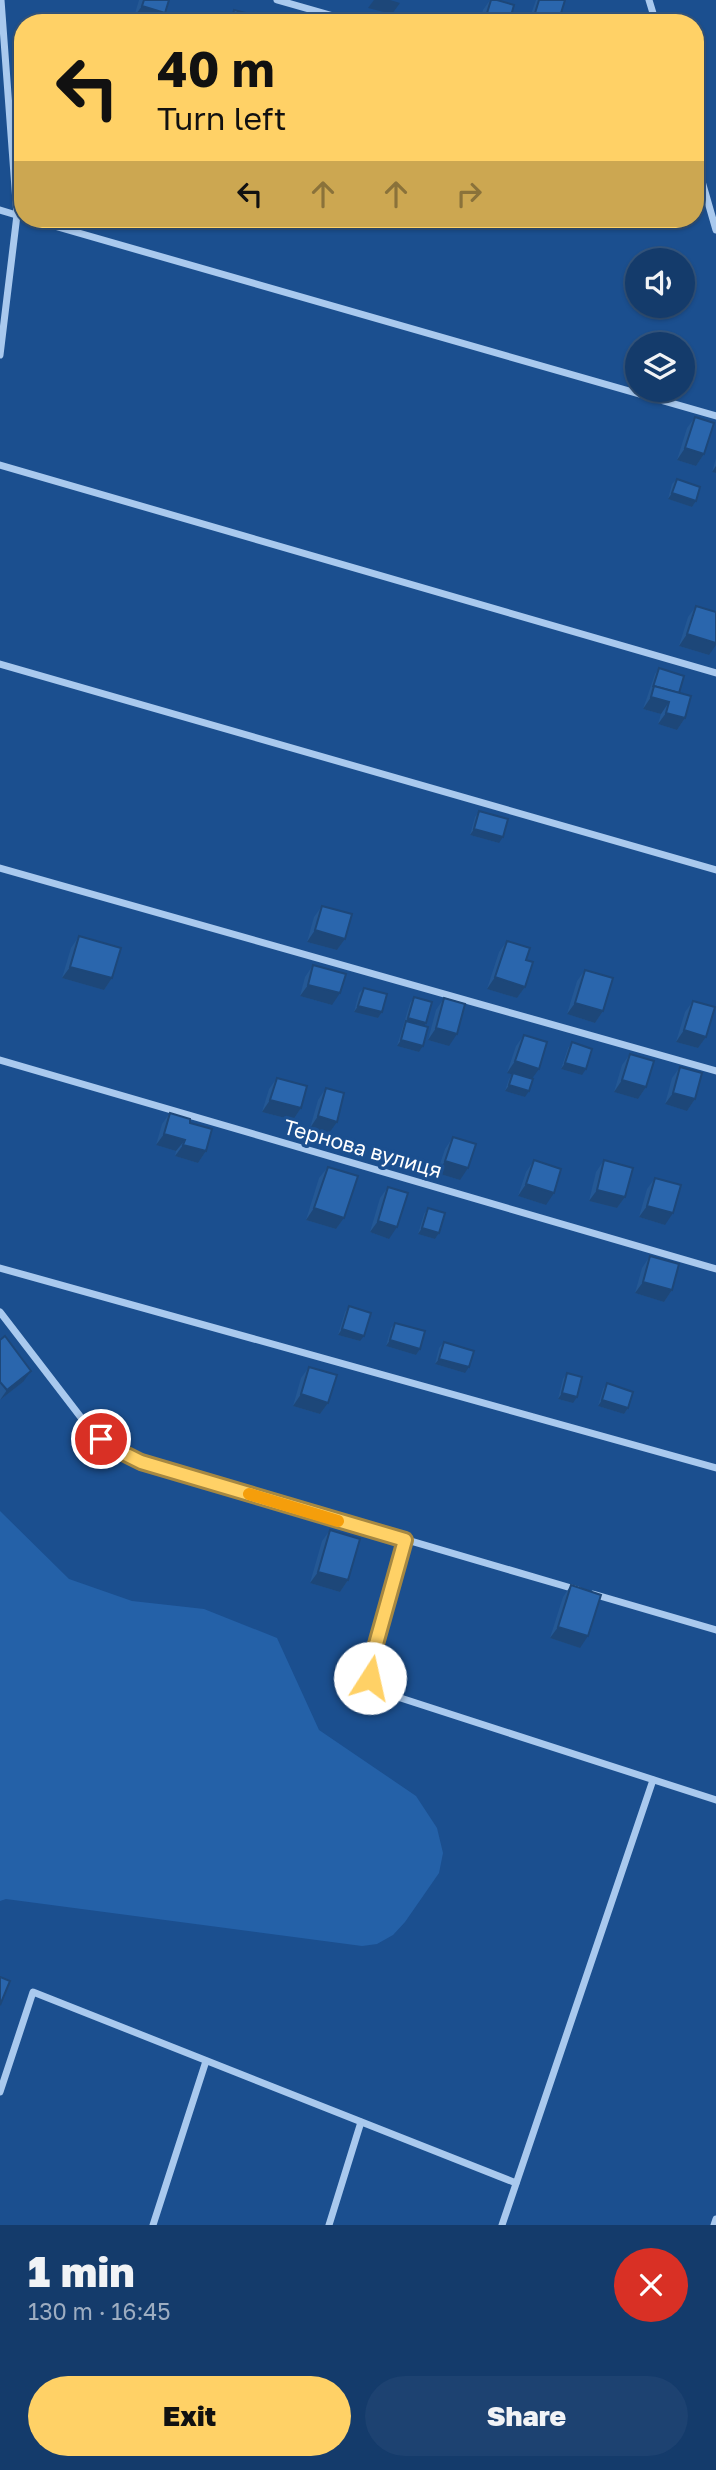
<!DOCTYPE html>
<meta charset="utf-8">
<style>
body{margin:0;font-family:"Golos Text",sans-serif;background:#1d4271;color:#f1f3f6;height:100vh;display:flex;flex-direction:column;font-size:26px;white-space:nowrap}
*{box-sizing:border-box;margin:0}
p{font-size:23px;color:#9dadc1}
.icon{flex:none;width:38px;height:38px;fill:none;stroke:currentColor;stroke-width:2;stroke-linecap:round;stroke-linejoin:round}
.map{position:relative;height:2225px;overflow:hidden}
.side{display:flex;flex-direction:column;background:#143b6b;flex:1}
.side>*{flex:none}
.banner{position:absolute;left:14px;top:14px;width:690px;height:214px;border-radius:28px;box-shadow:0 2px 5px #0004,0 0 0 2px #33557e;background:#ffd166;color:#111;overflow:hidden}
.buttons{position:absolute;left:625px;top:248px;display:grid;gap:14px}
.buttons a{display:grid;place-items:center;width:70px;height:70px;border-radius:50%;background:#143b6b;box-shadow:0 2px 5px #0004,0 0 0 2px #33557e;font-size:35px}
.pin{position:absolute;display:grid;place-items:center;width:60px;height:60px;color:#fff;margin:-30px;border:4px solid #fff;border-radius:50%;box-shadow:0 2px 7px #0007}
.me{position:absolute;width:77px;margin:-38px;rotate:10deg;stroke-linejoin:round;filter:drop-shadow(0 0 5px #0008)}
.turn{display:flex;align-items:center;gap:24px;height:147px;padding:0 28px;font-size:32px}
.turn .icon{width:91px;height:91px;stroke-width:2.5}
.turn b{display:block;font-size:49px;line-height:60px}
.lanes{display:flex;align-items:center;height:66px;padding:0 28px;background:#0003;justify-content:center;gap:35px;direction:ltr}
.lanes .off{opacity:.35}
.round{display:grid;place-items:center;flex:none;width:74px;height:74px;border-radius:37px;background:#1d4271}
.headline{display:flex;align-items:center;justify-content:space-between;height:119px;padding:0 28px}
h1{font-size:42px;font-weight:800;line-height:52px}
.primary-button{display:flex;gap:14px;margin-top:auto;padding:14px 28px}
.primary-button a{flex:1;height:80px;border-radius:42px;background:#ffd166;color:#111;font-size:28px;font-weight:800;line-height:80px;text-align:center}
.primary-button a+a{background:#1d4271;color:#f1f3f6}
.map>svg:first-child{display:block}
.green{fill:#2461a8}
.lines{fill:none;stroke-linecap:round;stroke-linejoin:round}
.street{stroke:#a9c9ee;stroke-width:7}
.wall{fill:#245895}
.shaded-wall{fill:#1d4779}
.building{fill:#2a66ad;stroke:#1d4779;stroke-width:2}
.route-casing{stroke:#a68842;stroke-width:18}
.route{stroke:#ffd166;stroke-width:12}
.slow{stroke:#f59e0b;stroke-width:12}
.labels{text-anchor:middle;dominant-baseline:central;stroke-width:7;stroke-linejoin:round;paint-order:stroke}
.street-label{font-size:21px;fill:#fff;stroke:#1b4f8f}
</style>
<div class="map">
<svg width="716" height="2225" viewBox="0 0 716 2225">
<rect width="100%" height="100%" fill="#1b4f8f"/>
<!-- green -->
<path class="green" d="M 0,1511 L 69,1579 L 132,1601 L 204,1609 L 277,1638 L 319,1730 L 416,1796 L 437,1828 L 443,1853 L 439,1873 L 405,1922 L 393,1935 L 377,1944 L 362,1946 L 6,1899 L 0,1901 Z"/>
<g class="lines">
<!-- street -->
<g class="street">
<path d="M 277,0 L 358,23"/>
<path d="M 649,0 L 656,23"/>
<path d="M 695,157 L 716,230"/>
<path d="M 0,210 L 23,217"/>
<path d="M 30,219 L 716,416"/>
<path d="M 0,355 L 17,215 L 1,0"/>
<path d="M 0,465 L 716,673"/>
<path d="M 0,664 L 716,870"/>
<path d="M 0,868 L 716,1071"/>
<path d="M 0,1060 L 716,1269"/>
<path d="M 0,1268 L 716,1468"/>
<path d="M 0,1312 L 86,1424 C 103,1441 120,1452 141,1462 L 578,1590"/>
<path d="M 405,1540 L 369,1669 L 370,1677 L 379,1691 L 716,1800"/>
<path d="M 593,1594 L 716,1630"/>
<path d="M 0,2092 L 33,1992 L 516,2183"/>
<path d="M 153,2225 L 206,2061"/>
<path d="M 329,2225 L 361,2122"/>
<path d="M 502,2225 L 653,1780"/>
<path d="M 714,2225 L 716,2219"/>
</g>
</g>
<!-- wall -->
<g class="wall">
<path d="M 139,0 L 169,0 L 159,23 L 152,23 L 134,17 Z"/>
<path d="M 490,0 L 497,0 L 509,23 L 479,23 L 483,10 Z"/>
<path d="M 536,0 L 565,0 L 558,23 L 528,23 Z"/>
<path d="M 234,10 L 276,23 L 225,23 Z"/>
<path d="M 695,417 L 704,454 L 696,466 L 677,460 L 687,428 Z"/>
<path d="M 716,458 L 716,473 L 712,472 Z"/>
<path d="M 677,479 L 696,501 L 692,507 L 668,499 L 672,484 Z"/>
<path d="M 696,606 L 709,655 L 679,646 L 688,617 Z"/>
<path d="M 659,668 L 679,693 L 685,718 L 677,730 L 658,724 L 661,714 L 643,709 L 655,674 Z"/>
<path d="M 479,811 L 499,843 L 470,835 L 475,817 Z"/>
<path d="M 322,906 L 345,939 L 337,950 L 307,942 L 314,917 Z"/>
<path d="M 79,936 L 112,978 L 104,990 L 62,978 L 71,948 Z"/>
<path d="M 507,941 L 526,960 L 525,987 L 517,998 L 487,989 L 499,952 Z"/>
<path d="M 313,965 L 332,1005 L 300,996 L 305,977 Z"/>
<path d="M 585,970 L 603,1011 L 595,1023 L 567,1014 L 577,981 Z"/>
<path d="M 364,988 L 382,1012 L 378,1018 L 354,1012 L 359,993 Z"/>
<path d="M 414,997 L 424,1026 L 423,1046 L 419,1052 L 397,1046 L 410,1003 Z"/>
<path d="M 444,998 L 449,1046 L 428,1040 L 436,1010 Z"/>
<path d="M 693,1001 L 706,1037 L 698,1048 L 676,1042 L 685,1012 Z"/>
<path d="M 524,1035 L 532,1079 L 525,1097 L 505,1091 L 509,1079 L 512,1074 L 507,1073 L 516,1046 Z"/>
<path d="M 572,1042 L 582,1075 L 561,1069 L 568,1048 Z"/>
<path d="M 630,1054 L 646,1087 L 638,1099 L 614,1092 L 622,1065 Z"/>
<path d="M 680,1067 L 695,1099 L 687,1111 L 665,1104 L 672,1078 Z"/>
<path d="M 277,1078 L 301,1108 L 293,1120 L 262,1112 L 269,1089 Z"/>
<path d="M 326,1088 L 329,1133 L 310,1128 L 318,1100 Z"/>
<path d="M 170,1113 L 190,1123 L 206,1151 L 198,1163 L 175,1156 L 176,1151 L 156,1145 L 162,1124 Z"/>
<path d="M 453,1137 L 460,1180 L 437,1173 L 445,1149 Z"/>
<path d="M 534,1160 L 546,1205 L 518,1196 L 526,1172 Z"/>
<path d="M 604,1160 L 625,1197 L 617,1208 L 589,1201 L 596,1172 Z"/>
<path d="M 328,1167 L 344,1218 L 336,1229 L 306,1220 L 319,1178 Z"/>
<path d="M 655,1178 L 665,1225 L 639,1217 L 647,1189 Z"/>
<path d="M 388,1187 L 389,1239 L 370,1232 L 380,1198 Z"/>
<path d="M 428,1208 L 439,1233 L 435,1239 L 418,1234 L 424,1214 Z"/>
<path d="M 650,1256 L 672,1290 L 664,1302 L 635,1293 L 642,1268 Z"/>
<path d="M 349,1306 L 360,1341 L 338,1335 L 345,1312 Z"/>
<path d="M 395,1323 L 420,1349 L 416,1355 L 386,1346 L 391,1328 Z"/>
<path d="M 0,1340 L 23,1382 L 0,1400 Z"/>
<path d="M 444,1342 L 465,1373 L 435,1364 L 439,1348 Z"/>
<path d="M 309,1367 L 328,1403 L 320,1414 L 293,1406 L 301,1378 Z"/>
<path d="M 567,1373 L 573,1403 L 558,1399 L 563,1379 Z"/>
<path d="M 607,1383 L 628,1408 L 624,1414 L 598,1406 L 603,1389 Z"/>
<path d="M 330,1530 L 348,1580 L 340,1592 L 310,1583 L 322,1541 Z"/>
<path d="M 571,1585 L 580,1648 L 550,1638 L 563,1597 Z"/>
</g>
<!-- shaded-wall -->
<g class="shaded-wall">
<path d="M 374,0 L 390,0 L 400,3 L 392,14 L 368,8 Z"/>
<path d="M 142,6 L 165,13 L 159,23 L 152,23 L 134,17 Z"/>
<path d="M 685,448 L 704,454 L 696,466 L 677,460 Z"/>
<path d="M 716,466 L 716,473 L 712,472 Z"/>
<path d="M 672,493 L 696,501 L 692,507 L 668,499 Z"/>
<path d="M 687,634 L 716,643 L 716,645 L 709,655 L 679,646 Z"/>
<path d="M 651,697 L 669,702 L 661,714 L 643,709 Z"/>
<path d="M 666,713 L 685,718 L 677,730 L 658,724 Z"/>
<path d="M 474,829 L 503,837 L 499,843 L 470,835 Z"/>
<path d="M 315,930 L 345,939 L 337,950 L 307,942 Z"/>
<path d="M 70,967 L 112,978 L 104,990 L 62,978 Z"/>
<path d="M 495,977 L 525,987 L 517,998 L 487,989 Z"/>
<path d="M 308,985 L 340,993 L 332,1005 L 300,996 Z"/>
<path d="M 575,1003 L 603,1011 L 595,1023 L 567,1014 Z"/>
<path d="M 358,1006 L 382,1012 L 378,1018 L 354,1012 Z"/>
<path d="M 408,1018 L 426,1023 L 422,1028 L 406,1021 Z"/>
<path d="M 436,1028 L 457,1034 L 449,1046 L 428,1040 Z"/>
<path d="M 684,1030 L 706,1037 L 698,1048 L 676,1042 Z"/>
<path d="M 401,1040 L 423,1046 L 419,1052 L 397,1046 Z"/>
<path d="M 515,1061 L 539,1069 L 531,1080 L 507,1073 Z"/>
<path d="M 565,1063 L 586,1069 L 582,1075 L 561,1069 Z"/>
<path d="M 622,1080 L 646,1087 L 638,1099 L 614,1092 Z"/>
<path d="M 509,1085 L 529,1091 L 525,1097 L 505,1091 Z"/>
<path d="M 673,1093 L 695,1099 L 687,1111 L 665,1104 Z"/>
<path d="M 270,1100 L 301,1108 L 293,1120 L 262,1112 Z"/>
<path d="M 318,1116 L 337,1122 L 329,1133 L 310,1128 Z"/>
<path d="M 164,1134 L 185,1140 L 176,1151 L 156,1145 Z"/>
<path d="M 183,1145 L 206,1151 L 198,1163 L 175,1156 Z"/>
<path d="M 445,1161 L 468,1168 L 460,1180 L 437,1173 Z"/>
<path d="M 526,1184 L 554,1193 L 546,1205 L 518,1196 Z"/>
<path d="M 597,1190 L 625,1197 L 617,1208 L 589,1201 Z"/>
<path d="M 647,1206 L 673,1213 L 665,1225 L 639,1217 Z"/>
<path d="M 314,1208 L 344,1218 L 336,1229 L 306,1220 Z"/>
<path d="M 378,1221 L 397,1227 L 389,1239 L 370,1232 Z"/>
<path d="M 422,1228 L 439,1233 L 435,1239 L 418,1234 Z"/>
<path d="M 643,1282 L 672,1290 L 664,1302 L 635,1293 Z"/>
<path d="M 342,1329 L 364,1336 L 360,1341 L 338,1335 Z"/>
<path d="M 390,1340 L 420,1349 L 416,1355 L 386,1346 Z"/>
<path d="M 439,1359 L 469,1367 L 465,1373 L 435,1364 Z"/>
<path d="M 31,1371 L 23,1382 L 0,1400 L 7,1390 Z"/>
<path d="M 562,1393 L 577,1397 L 573,1403 L 558,1399 Z"/>
<path d="M 301,1394 L 328,1403 L 320,1414 L 293,1406 Z"/>
<path d="M 602,1400 L 628,1408 L 624,1414 L 598,1406 Z"/>
<path d="M 318,1572 L 348,1580 L 340,1592 L 310,1583 Z"/>
<path d="M 558,1627 L 588,1636 L 580,1648 L 550,1638 Z"/>
</g>
<!-- building -->
<g class="building">
<path d="M 144,0 L 169,0 L 165,13 L 142,6 Z"/>
<path d="M 491,0 L 497,0 L 514,5 L 509,23 L 484,23 Z"/>
<path d="M 539,0 L 565,0 L 558,23 L 532,23 Z"/>
<path d="M 234,10 L 276,21 L 276,23 L 231,23 Z"/>
<path d="M 695,417 L 714,423 L 704,454 L 685,448 Z"/>
<path d="M 677,479 L 700,487 L 696,501 L 672,493 Z"/>
<path d="M 696,606 L 716,612 L 716,643 L 687,634 Z"/>
<path d="M 659,668 L 684,676 L 679,693 L 654,686 L 653,687 Z"/>
<path d="M 654,686 L 691,696 L 685,718 L 666,713 L 669,702 L 651,697 Z"/>
<path d="M 479,811 L 508,819 L 503,837 L 474,829 Z"/>
<path d="M 322,906 L 352,914 L 345,939 L 315,930 Z"/>
<path d="M 79,936 L 121,948 L 112,978 L 70,967 Z"/>
<path d="M 507,941 L 530,948 L 526,960 L 533,962 L 525,987 L 495,977 Z"/>
<path d="M 313,965 L 346,974 L 340,993 L 308,985 Z"/>
<path d="M 585,970 L 613,978 L 603,1011 L 575,1003 Z"/>
<path d="M 364,988 L 387,994 L 382,1012 L 358,1006 Z"/>
<path d="M 414,997 L 432,1002 L 426,1023 L 408,1018 Z"/>
<path d="M 444,998 L 465,1004 L 457,1034 L 436,1028 Z"/>
<path d="M 693,1001 L 715,1007 L 706,1037 L 684,1030 Z"/>
<path d="M 406,1021 L 428,1027 L 423,1046 L 401,1040 Z"/>
<path d="M 524,1035 L 547,1042 L 539,1069 L 515,1061 Z"/>
<path d="M 572,1042 L 592,1049 L 586,1069 L 565,1063 Z"/>
<path d="M 630,1054 L 654,1061 L 646,1087 L 622,1080 Z"/>
<path d="M 680,1067 L 702,1073 L 695,1099 L 673,1093 Z"/>
<path d="M 513,1073 L 533,1079 L 529,1091 L 509,1085 Z"/>
<path d="M 277,1078 L 307,1086 L 301,1108 L 270,1100 Z"/>
<path d="M 326,1088 L 344,1093 L 337,1122 L 318,1116 Z"/>
<path d="M 170,1113 L 190,1119 L 190,1123 L 212,1129 L 206,1151 L 183,1145 L 185,1140 L 164,1134 Z"/>
<path d="M 453,1137 L 476,1144 L 468,1168 L 445,1161 Z"/>
<path d="M 534,1160 L 561,1169 L 554,1193 L 526,1184 Z"/>
<path d="M 604,1160 L 633,1168 L 625,1197 L 597,1190 Z"/>
<path d="M 328,1167 L 358,1176 L 344,1218 L 314,1208 Z"/>
<path d="M 655,1178 L 681,1185 L 673,1213 L 647,1206 Z"/>
<path d="M 388,1187 L 408,1193 L 397,1227 L 378,1221 Z"/>
<path d="M 428,1208 L 445,1213 L 439,1233 L 422,1228 Z"/>
<path d="M 650,1256 L 679,1264 L 672,1290 L 643,1282 Z"/>
<path d="M 349,1306 L 371,1313 L 364,1336 L 342,1329 Z"/>
<path d="M 395,1323 L 425,1331 L 420,1349 L 390,1340 Z"/>
<path d="M 5,1336 L 31,1371 L 7,1390 L 0,1382 L 0,1340 Z"/>
<path d="M 444,1342 L 474,1351 L 469,1367 L 439,1359 Z"/>
<path d="M 309,1367 L 337,1375 L 328,1403 L 301,1394 Z"/>
<path d="M 567,1373 L 582,1377 L 577,1397 L 562,1393 Z"/>
<path d="M 607,1383 L 633,1392 L 628,1408 L 602,1400 Z"/>
<path d="M 330,1530 L 360,1539 L 348,1580 L 318,1572 Z"/>
<path d="M 571,1585 L 601,1595 L 588,1636 L 558,1627 Z"/>
<path d="M 0,1977 L 10,1981 L 0,2005 Z"/>
</g>
<g class="lines">
<!-- route casing -->
<g class="route-casing">
<path id="route" d="M 101,1439 L 119,1451 L 141,1462 L 405,1540 L 369,1669 L 370,1678"/>
</g>
<!-- route -->
<use href="#route" class="route"/>
<!-- slow -->
<path class="slow" d="M 249,1494 L 338,1521"/>
</g>
<g class="labels">
<!-- street labels -->
<g class="street-label">
<text transform="translate(363 1148) rotate(16)">Тернова вулиця</text>
</g>
</g>
</svg>
<div class="buttons">
<a><svg class="icon" aria-label="sound" viewBox="0 0 24 24"><path d="M4 9h4l5-4v14l-5-4H4zM17 9q2 3 0 6"/></svg></a>
<a><svg class="icon" aria-label="layers" viewBox="0 0 24 24"><path d="M12 4l9 5-9 5-9-5zM3 14l9 5 9-5"/></svg></a>
</div>
<div class="pin" style="left:101px;top:1439px;background:#d93025"><svg class="icon" aria-label="arrive" viewBox="0 0 24 24"><path d="M6 21V4h12l-3 4 3 4H6"/></svg></div>
<svg class="me" style="left:370px;top:1678px" viewBox="-20 -20 40 40"><circle r="19" fill="#fff"/><path d="M0-13L10 11 0 6-10 11z" fill="#ffd166"/></svg>
<div class="banner">
<div class="turn"><svg class="icon" aria-label="left" viewBox="0 0 24 24"><path d="M17 20v-9H6M10 6l-5 5 5 5"/></svg><div><b>40 m</b>Turn left</div></div>
<div class="lanes"><svg class="icon" aria-label="left" viewBox="0 0 24 24"><path d="M17 20v-9H6M10 6l-5 5 5 5"/></svg><svg class="icon off" aria-label="ahead" viewBox="0 0 24 24"><path d="M12 20V5M6 11l6-6 6 6"/></svg><svg class="icon off" aria-label="ahead" viewBox="0 0 24 24"><path d="M12 20V5M6 11l6-6 6 6"/></svg><svg class="icon off" aria-label="right" viewBox="0 0 24 24"><path d="M7 20v-9h11M14 6l5 5-5 5"/></svg></div>
</div>
</div>
<section class="side">
<div class="headline"><div><h1>1 min</h1><p>130 m · 16:45</p></div><a class="round" style="background:#d93025;color:#fff"><svg class="icon" aria-label="close" viewBox="0 0 24 24"><path d="M6 6l12 12M18 6L6 18"/></svg></a></div>
<div class="primary-button"><a>Exit</a><a>Share</a></div>
</section>
